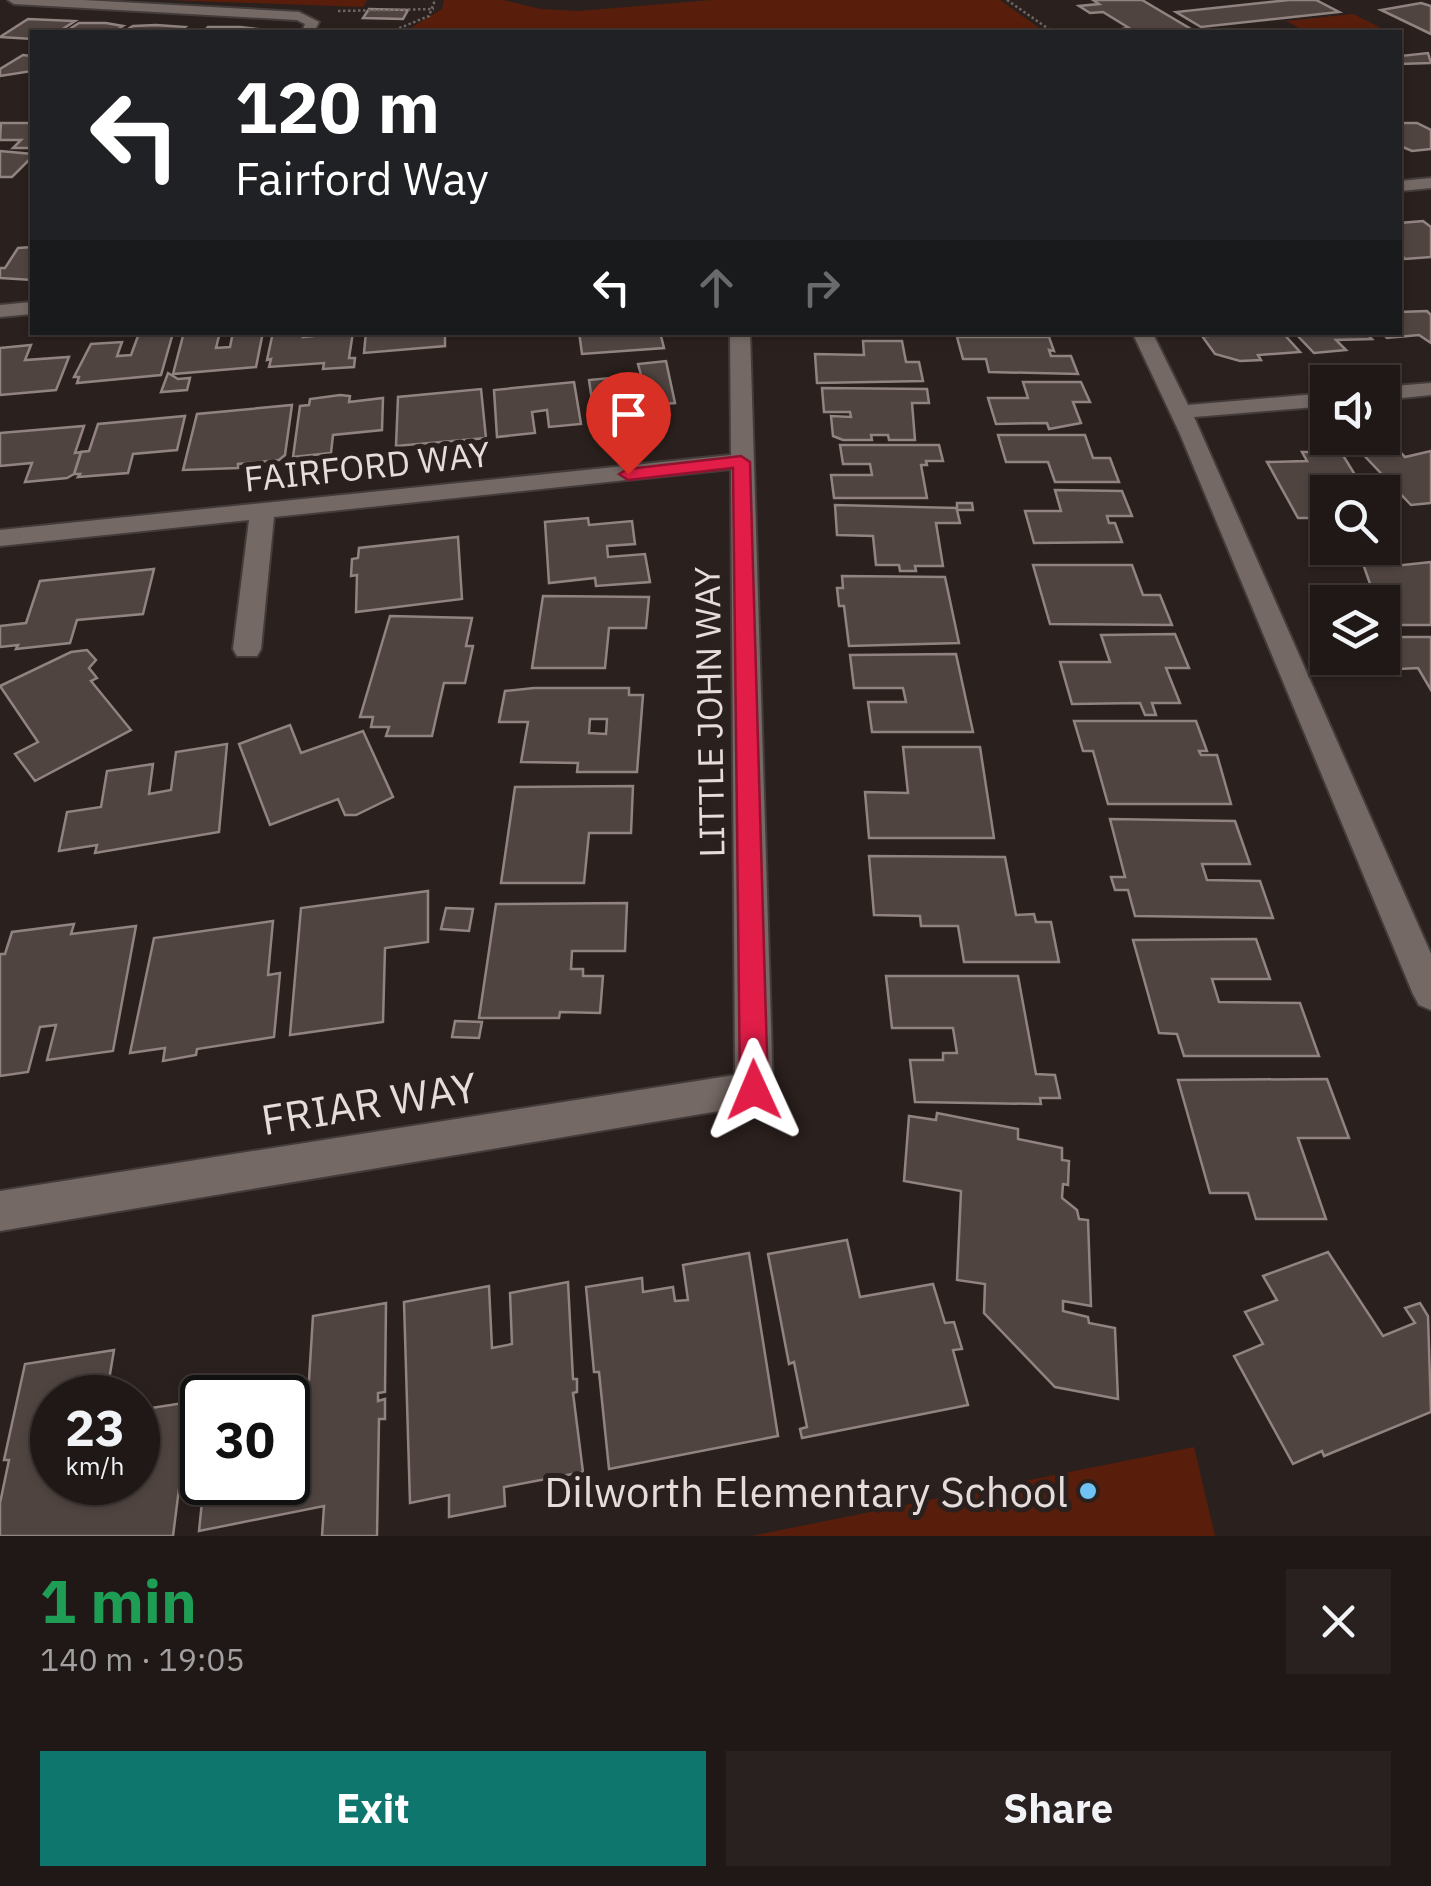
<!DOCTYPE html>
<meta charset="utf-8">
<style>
body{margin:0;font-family:"IBM Plex Sans",sans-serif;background:#28211f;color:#f1f3f6;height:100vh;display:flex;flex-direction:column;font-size:38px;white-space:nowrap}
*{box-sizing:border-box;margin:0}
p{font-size:32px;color:#a2a0a1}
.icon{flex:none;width:55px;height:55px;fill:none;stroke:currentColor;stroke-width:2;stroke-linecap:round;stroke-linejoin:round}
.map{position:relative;height:1536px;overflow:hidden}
.panel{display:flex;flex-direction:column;background:#201816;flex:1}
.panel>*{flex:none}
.top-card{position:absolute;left:30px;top:30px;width:1372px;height:305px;border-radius:0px;box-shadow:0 2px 8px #0004,0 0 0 2px #3d3735;background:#202124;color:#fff;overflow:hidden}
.buttons{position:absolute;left:1310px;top:365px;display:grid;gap:20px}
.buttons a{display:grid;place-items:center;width:90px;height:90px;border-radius:0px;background:#201816;box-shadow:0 2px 8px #0004,0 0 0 2px #3d3735;font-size:50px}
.speed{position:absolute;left:30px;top:1375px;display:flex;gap:20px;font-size:50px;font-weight:700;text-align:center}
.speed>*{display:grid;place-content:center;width:130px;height:130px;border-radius:50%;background:#201816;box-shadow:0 2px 8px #0004,0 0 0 2px #3d3735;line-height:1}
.speed small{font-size:25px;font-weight:400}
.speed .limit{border:5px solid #111;border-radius:15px;background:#fff;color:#111}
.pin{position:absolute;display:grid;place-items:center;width:85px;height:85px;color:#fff;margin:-102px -42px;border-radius:50% 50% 50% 0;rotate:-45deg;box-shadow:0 0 10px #0007}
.pin .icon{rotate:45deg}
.me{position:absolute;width:110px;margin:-55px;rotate:359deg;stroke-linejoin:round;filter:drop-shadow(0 0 8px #0008)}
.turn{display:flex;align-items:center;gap:35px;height:210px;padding:0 40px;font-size:45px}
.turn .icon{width:130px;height:130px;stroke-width:2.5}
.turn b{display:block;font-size:70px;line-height:85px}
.lanes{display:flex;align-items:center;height:95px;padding:0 40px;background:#0003;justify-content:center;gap:50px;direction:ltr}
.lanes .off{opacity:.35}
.round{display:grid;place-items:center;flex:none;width:105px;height:105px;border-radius:0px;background:#28211f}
.headline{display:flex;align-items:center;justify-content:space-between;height:170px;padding:0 40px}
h1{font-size:60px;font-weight:800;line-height:75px;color:#1e9e55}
.primary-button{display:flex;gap:20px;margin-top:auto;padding:20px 40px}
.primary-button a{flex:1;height:115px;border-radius:0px;background:#0f766e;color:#fff;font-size:40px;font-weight:800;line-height:115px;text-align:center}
.primary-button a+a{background:#28211f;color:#f1f3f6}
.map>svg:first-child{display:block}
.green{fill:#591e0b}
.building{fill:#4f4440;stroke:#918480;stroke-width:2.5;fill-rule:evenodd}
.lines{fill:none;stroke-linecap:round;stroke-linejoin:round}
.street-casing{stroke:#443c3a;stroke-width:4}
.path{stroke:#6f6663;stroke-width:2.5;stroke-dasharray:2.5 2.5;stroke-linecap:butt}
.street{fill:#756965;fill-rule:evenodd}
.route{fill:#e11d48;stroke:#92132f;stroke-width:2.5}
.poi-dot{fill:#70c1f4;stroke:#2a201d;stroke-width:4}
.labels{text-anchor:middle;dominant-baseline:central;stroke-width:10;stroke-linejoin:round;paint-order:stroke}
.street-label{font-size:35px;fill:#e4dddb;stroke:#2a201d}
.near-street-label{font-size:42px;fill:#e4dddb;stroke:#2a201d}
.near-poi-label{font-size:42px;fill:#e4dddb;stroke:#2a201d;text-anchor:end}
</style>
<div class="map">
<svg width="1431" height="1536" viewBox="0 0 1431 1536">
<rect width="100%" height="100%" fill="#2a201d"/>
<!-- green -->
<g class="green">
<path d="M 167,0 L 367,0 L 363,7 Z"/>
<path d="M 444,0 L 503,0 L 541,9 L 579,11 L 712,0 L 1000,0 L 1045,32 L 404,32 L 442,9 Z"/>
<path d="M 1353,14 L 1381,28 L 1307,32 L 1286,21 Z"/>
<path d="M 1194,1447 L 1215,1536 L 751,1536 Z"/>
</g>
<!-- building -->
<g class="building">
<path d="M 1093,0 L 1142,0 L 1196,32 L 1120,32 L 1115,30 L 1129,28 L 1103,12 L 1090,13 L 1079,6 L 1099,4 Z"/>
<path d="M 1289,0 L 1316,0 L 1339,12 L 1201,27 L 1176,12 Z"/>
<path d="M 1421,3 L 1431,6 L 1431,34 L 1381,10 Z"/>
<path d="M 369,9 L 408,10 L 403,19 L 363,18 Z"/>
<path d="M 28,19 L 75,21 L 58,32 L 32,32 L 32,39 L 0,37 Z"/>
<path d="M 79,23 L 106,23 L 123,26 L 115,31 L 118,32 L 65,32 Z"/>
<path d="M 133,26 L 156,25 L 185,27 L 178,32 L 123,32 Z"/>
<path d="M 208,27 L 240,27 L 257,29 L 253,32 L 203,32 Z"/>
<path d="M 1428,53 L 1431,63 L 1400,64 L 1400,56 Z"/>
<path d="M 23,55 L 32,56 L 32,71 L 0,76 L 0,69 Z"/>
<path d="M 1,123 L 32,123 L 32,148 L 13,148 L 21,140 L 0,140 Z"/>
<path d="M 1400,123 L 1417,123 L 1431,130 L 1431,149 L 1412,151 L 1400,146 Z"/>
<path d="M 0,151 L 32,154 L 32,157 L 12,177 L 0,177 Z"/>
<path d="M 1423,221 L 1431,227 L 1431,257 L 1405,259 L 1400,254 L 1400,223 Z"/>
<path d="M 32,247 L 32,280 L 0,278 L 0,268 L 5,268 L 18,248 Z"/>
<path d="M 1427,311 L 1431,315 L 1431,343 L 1419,335 L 1387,338 L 1381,332 L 1400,332 L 1400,312 Z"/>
<path d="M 184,332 L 220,332 L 216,348 L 230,347 L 233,332 L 263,332 L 256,367 L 173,374 Z"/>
<path d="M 273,332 L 304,332 L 303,337 L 353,332 L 349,358 L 355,358 L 354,367 L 323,369 L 324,363 L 269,367 L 271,359 L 267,360 Z"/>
<path d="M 366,332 L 445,332 L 445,346 L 364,353 Z"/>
<path d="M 579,332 L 660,332 L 664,348 L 582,354 Z"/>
<path d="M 1204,332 L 1282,332 L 1300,352 L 1258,355 L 1261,360 L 1240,361 L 1215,354 L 1202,336 L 1207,336 Z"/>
<path d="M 1294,332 L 1365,332 L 1372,339 L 1336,340 L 1346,350 L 1314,353 Z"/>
<path d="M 173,333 L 161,375 L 77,383 L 79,377 L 74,377 L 91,344 L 122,342 L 117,356 L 131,355 L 138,336 Z"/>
<path d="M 957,337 L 1049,337 L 1054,351 L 1049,350 L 1051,356 L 1071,356 L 1078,374 L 989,372 L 986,359 L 963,359 Z"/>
<path d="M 863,341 L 902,341 L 906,362 L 919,362 L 923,381 L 817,383 L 815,354 L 864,355 Z"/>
<path d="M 31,345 L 25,360 L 69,357 L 56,390 L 0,395 L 0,348 Z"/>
<path d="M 666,361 L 675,403 L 636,406 L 640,424 L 596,428 L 589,380 L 641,375 L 638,364 Z"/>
<path d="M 168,373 L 178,379 L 190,378 L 187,390 L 161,392 Z"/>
<path d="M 574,382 L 581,424 L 549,427 L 547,410 L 532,412 L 535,433 L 497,437 L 494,390 Z"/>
<path d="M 1023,382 L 1081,382 L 1090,402 L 1073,402 L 1081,423 L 1049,429 L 1047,423 L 996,424 L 988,398 L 1028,398 Z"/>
<path d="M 822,388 L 927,389 L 929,403 L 912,403 L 915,440 L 889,440 L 888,435 L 871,435 L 872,440 L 843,440 L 833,436 L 831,416 L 851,417 L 850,412 L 824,412 Z"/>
<path d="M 481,389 L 486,438 L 396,446 L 398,397 Z"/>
<path d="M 340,395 L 350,396 L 349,402 L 383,398 L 382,430 L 333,435 L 331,453 L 293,457 L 300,406 L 309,405 L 310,399 Z"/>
<path d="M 292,405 L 285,455 L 279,460 L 238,464 L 238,468 L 183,470 L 197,414 Z"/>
<path d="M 185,416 L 177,450 L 133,454 L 128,473 L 78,477 L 80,474 L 74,474 L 81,452 L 89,451 L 98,424 Z"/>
<path d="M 84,426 L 75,453 L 81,452 L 74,474 L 67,478 L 25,482 L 32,463 L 0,466 L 0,433 Z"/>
<path d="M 998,435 L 1085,435 L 1093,458 L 1110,458 L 1119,482 L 1055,482 L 1048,462 L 1006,462 Z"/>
<path d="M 1393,444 L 1405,457 L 1431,451 L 1431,503 L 1411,505 L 1357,448 Z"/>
<path d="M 840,445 L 939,445 L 943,461 L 926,461 L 927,465 L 921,465 L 927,498 L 834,498 L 831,475 L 872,475 L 870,464 L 843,464 Z"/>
<path d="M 1302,452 L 1341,452 L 1365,491 L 1328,492 L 1328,518 L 1298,518 L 1267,462 L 1307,461 Z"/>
<path d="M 1055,490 L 1122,491 L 1132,516 L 1107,516 L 1109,523 L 1115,523 L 1122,542 L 1034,543 L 1025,511 L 1061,511 Z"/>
<path d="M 957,503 L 972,503 L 973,510 L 957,510 L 960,523 L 936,523 L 943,566 L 915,566 L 916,571 L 900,571 L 899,565 L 876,565 L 873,536 L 837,535 L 835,505 L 957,508 Z"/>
<path d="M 588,518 L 589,525 L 632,521 L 635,544 L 607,546 L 608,557 L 645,554 L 650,582 L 596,586 L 595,578 L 549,583 L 545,522 Z"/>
<path d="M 458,537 L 462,599 L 356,612 L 357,575 L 351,576 L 352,559 L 358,558 L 359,548 Z"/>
<path d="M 1362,561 L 1391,561 L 1394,566 L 1431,562 L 1431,625 L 1382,625 L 1382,602 L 1362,602 L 1358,595 L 1374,595 Z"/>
<path d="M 1033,565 L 1132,565 L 1143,595 L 1160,595 L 1172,625 L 1050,624 Z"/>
<path d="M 154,569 L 143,614 L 77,620 L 70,643 L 16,649 L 18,645 L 0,647 L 0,626 L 26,623 L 40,581 Z"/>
<path d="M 842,576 L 945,577 L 959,643 L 849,646 L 844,606 L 839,606 L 837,588 L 843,588 Z"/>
<path d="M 543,596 L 649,597 L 646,628 L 609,628 L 605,668 L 532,668 Z"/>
<path d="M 390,616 L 472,618 L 466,646 L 473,646 L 465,683 L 444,683 L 432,736 L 386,736 L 389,727 L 371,727 L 373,717 L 360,717 Z"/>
<path d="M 1175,634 L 1189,668 L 1166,668 L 1180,703 L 1152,703 L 1156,715 L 1145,715 L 1140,703 L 1072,704 L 1060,662 L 1110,662 L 1101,635 Z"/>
<path d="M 1382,637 L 1431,637 L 1431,690 L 1418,668 L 1399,669 Z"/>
<path d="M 87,650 L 96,660 L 89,668 L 97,678 L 91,681 L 131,730 L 35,781 L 15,754 L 38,742 L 0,686 L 71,652 Z"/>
<path d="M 956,654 L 973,732 L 872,732 L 868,702 L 906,702 L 903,688 L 854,688 L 850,655 Z"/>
<path d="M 534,688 L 629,688 L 629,695 L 643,695 L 637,772 L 577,772 L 578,763 L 521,762 L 528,722 L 499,722 L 505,691 ZM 590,719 L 607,719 L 606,734 L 589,733 Z"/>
<path d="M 1074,721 L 1196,721 L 1207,751 L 1199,751 L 1201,755 L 1217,755 L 1231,804 L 1108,804 L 1093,751 L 1083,751 Z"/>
<path d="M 290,725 L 301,753 L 363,731 L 393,797 L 356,815 L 345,815 L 338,799 L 270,825 L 239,744 Z"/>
<path d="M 227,744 L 219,832 L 95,853 L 97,845 L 59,851 L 67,812 L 101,807 L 107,771 L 153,764 L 149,794 L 171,790 L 176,752 Z"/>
<path d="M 903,747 L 980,747 L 994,838 L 869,838 L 865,792 L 908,793 Z"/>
<path d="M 633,786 L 631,833 L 589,833 L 584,883 L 501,883 L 515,787 Z"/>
<path d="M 1110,819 L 1235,821 L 1250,864 L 1202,864 L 1207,880 L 1260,881 L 1273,918 L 1135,916 L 1128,890 L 1115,890 L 1111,877 L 1125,877 Z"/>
<path d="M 869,856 L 1005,857 L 1016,915 L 1034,914 L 1036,922 L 1051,922 L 1059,962 L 964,962 L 958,926 L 921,926 L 920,916 L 874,915 Z"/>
<path d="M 428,891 L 428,942 L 385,948 L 383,1022 L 290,1035 L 301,908 Z"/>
<path d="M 627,903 L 625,951 L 572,951 L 571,969 L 583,969 L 583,976 L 603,976 L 600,1013 L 560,1012 L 559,1018 L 479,1018 L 496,904 Z"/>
<path d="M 446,908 L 473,909 L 469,931 L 441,929 Z"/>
<path d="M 273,921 L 268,975 L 280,973 L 274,1037 L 197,1049 L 196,1055 L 163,1061 L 165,1048 L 130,1053 L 154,938 Z"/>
<path d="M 74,924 L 71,934 L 136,926 L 113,1051 L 47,1060 L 56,1025 L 40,1027 L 28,1072 L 0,1076 L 0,954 L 5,954 L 12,932 Z"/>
<path d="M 1256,939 L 1270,979 L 1212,979 L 1219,1002 L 1300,1003 L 1319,1056 L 1184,1056 L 1177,1034 L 1159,1033 L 1133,940 Z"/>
<path d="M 886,976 L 1018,976 L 1036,1074 L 1055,1075 L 1060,1098 L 1040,1098 L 1041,1104 L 915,1102 L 910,1060 L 943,1060 L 943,1053 L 957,1053 L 953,1028 L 892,1028 Z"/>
<path d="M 455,1021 L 482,1022 L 479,1038 L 452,1037 Z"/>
<path d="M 1327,1079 L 1349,1138 L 1298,1138 L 1326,1219 L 1256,1219 L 1248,1193 L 1210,1193 L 1178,1080 Z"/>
<path d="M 937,1113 L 1018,1129 L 1018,1139 L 1062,1148 L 1062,1160 L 1069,1161 L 1068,1185 L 1063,1184 L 1062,1198 L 1077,1210 L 1079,1219 L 1088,1220 L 1091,1306 L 1063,1301 L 1063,1311 L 1088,1317 L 1089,1323 L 1115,1328 L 1118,1399 L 1055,1387 L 984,1313 L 985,1284 L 957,1280 L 961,1191 L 904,1181 L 909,1116 L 936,1120 Z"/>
<path d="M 847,1240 L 860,1297 L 933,1284 L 945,1323 L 954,1322 L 962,1349 L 953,1350 L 968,1405 L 802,1438 L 800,1429 L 807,1427 L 794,1362 L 789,1364 L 768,1254 Z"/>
<path d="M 1328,1252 L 1383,1336 L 1415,1323 L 1405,1308 L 1420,1303 L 1428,1316 L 1431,1412 L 1324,1456 L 1322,1451 L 1293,1464 L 1234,1356 L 1263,1344 L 1245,1312 L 1277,1300 L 1263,1276 Z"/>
<path d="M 749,1253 L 778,1436 L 609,1469 L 599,1372 L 594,1372 L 586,1287 L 642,1278 L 643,1292 L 673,1287 L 675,1301 L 688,1300 L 683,1265 Z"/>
<path d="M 568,1282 L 573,1379 L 577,1379 L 577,1392 L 573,1393 L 583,1472 L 504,1487 L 505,1506 L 449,1517 L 449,1495 L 410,1503 L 404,1302 L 489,1286 L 492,1348 L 512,1344 L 510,1293 Z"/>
<path d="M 386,1303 L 385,1392 L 378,1393 L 378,1401 L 385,1399 L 385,1419 L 379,1419 L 377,1536 L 322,1536 L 324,1506 L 199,1531 L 204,1482 L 288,1482 L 288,1398 L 214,1398 L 309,1380 L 313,1316 Z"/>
<path d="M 114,1350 L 106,1398 L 52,1398 L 52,1482 L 138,1482 L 138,1410 L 190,1402 L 173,1536 L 0,1536 L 0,1503 L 9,1460 L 4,1460 L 25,1364 Z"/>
</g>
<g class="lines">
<!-- street casing -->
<g class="street-casing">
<g id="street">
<path d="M 8,0 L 83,0 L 299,12 L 319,22 L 314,32 L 302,32 L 305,24 L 297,20 L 14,4 Z"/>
<path d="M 1431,178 L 1431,188 L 1400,191 L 1400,181 Z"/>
<path d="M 32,302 L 32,314 L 0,317 L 0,305 Z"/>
<path d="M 730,332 L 750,332 L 773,1090 L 767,1103 L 0,1231 L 0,1191 L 735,1075 L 731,469 L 274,517 L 261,649 L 257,656 L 237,656 L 233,649 L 249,520 L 0,546 L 0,530 L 731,455 Z"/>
<path d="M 1132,332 L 1152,332 L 1188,405 L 1328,393 L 1328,406 L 1194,417 L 1431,954 L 1431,1010 L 1419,1005 L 1413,994 L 1180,434 Z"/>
<path d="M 1431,383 L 1431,395 L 1382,400 L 1382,387 Z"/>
</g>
</g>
<!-- path -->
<g class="path">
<path d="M 1007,0 L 1053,32"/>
<path d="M 338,11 L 434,9"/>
<path d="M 390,32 L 429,16 L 435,0"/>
</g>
<!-- street -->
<use href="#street" class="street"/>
</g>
<!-- route -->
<path class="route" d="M 741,456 L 750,462 L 768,1090 L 764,1099 L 754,1103 L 744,1099 L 740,1090 L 733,468 L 628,480 L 619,474 L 628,469 Z"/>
<!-- markers -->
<circle class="poi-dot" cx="1088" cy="1491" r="10"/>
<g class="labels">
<!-- street labels -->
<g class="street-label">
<text transform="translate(367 466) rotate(-6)">FAIRFORD WAY</text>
<text transform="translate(709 712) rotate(-91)">LITTLE JOHN WAY</text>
</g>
<!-- near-street labels -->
<g class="near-street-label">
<text transform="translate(369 1103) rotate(-9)">FRIAR WAY</text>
</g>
<!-- near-poi labels -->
<g class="near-poi-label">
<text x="1068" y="1491">Dilworth Elementary School</text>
</g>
</g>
</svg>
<div class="buttons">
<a><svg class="icon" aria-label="sound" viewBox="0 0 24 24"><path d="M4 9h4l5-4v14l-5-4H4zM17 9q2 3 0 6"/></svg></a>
<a><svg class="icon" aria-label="search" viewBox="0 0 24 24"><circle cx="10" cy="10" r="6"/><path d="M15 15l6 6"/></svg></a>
<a><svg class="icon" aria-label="layers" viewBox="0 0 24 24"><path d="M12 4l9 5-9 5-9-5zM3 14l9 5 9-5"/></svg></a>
</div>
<div class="speed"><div>23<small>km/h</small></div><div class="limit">30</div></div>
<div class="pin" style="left:628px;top:474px;background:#d93025"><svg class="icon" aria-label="arrive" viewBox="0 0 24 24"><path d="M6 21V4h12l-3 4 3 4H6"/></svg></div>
<svg class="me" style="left:754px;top:1090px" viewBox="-20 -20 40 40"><path d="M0-17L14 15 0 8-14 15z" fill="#e11d48" stroke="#fff" stroke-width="4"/></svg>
<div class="top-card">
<div class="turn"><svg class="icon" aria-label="left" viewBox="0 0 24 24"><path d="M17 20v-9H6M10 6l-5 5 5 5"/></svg><div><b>120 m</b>Fairford Way</div></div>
<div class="lanes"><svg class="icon" aria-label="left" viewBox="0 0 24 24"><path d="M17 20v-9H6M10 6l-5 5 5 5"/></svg><svg class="icon off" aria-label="ahead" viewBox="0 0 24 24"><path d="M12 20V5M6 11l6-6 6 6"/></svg><svg class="icon off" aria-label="right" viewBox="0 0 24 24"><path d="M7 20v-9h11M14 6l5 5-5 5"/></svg></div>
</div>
</div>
<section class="panel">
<div class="headline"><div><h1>1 min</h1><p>140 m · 19:05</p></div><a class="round"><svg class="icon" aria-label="close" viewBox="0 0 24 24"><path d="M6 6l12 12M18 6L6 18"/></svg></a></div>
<div class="primary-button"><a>Exit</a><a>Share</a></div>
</section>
